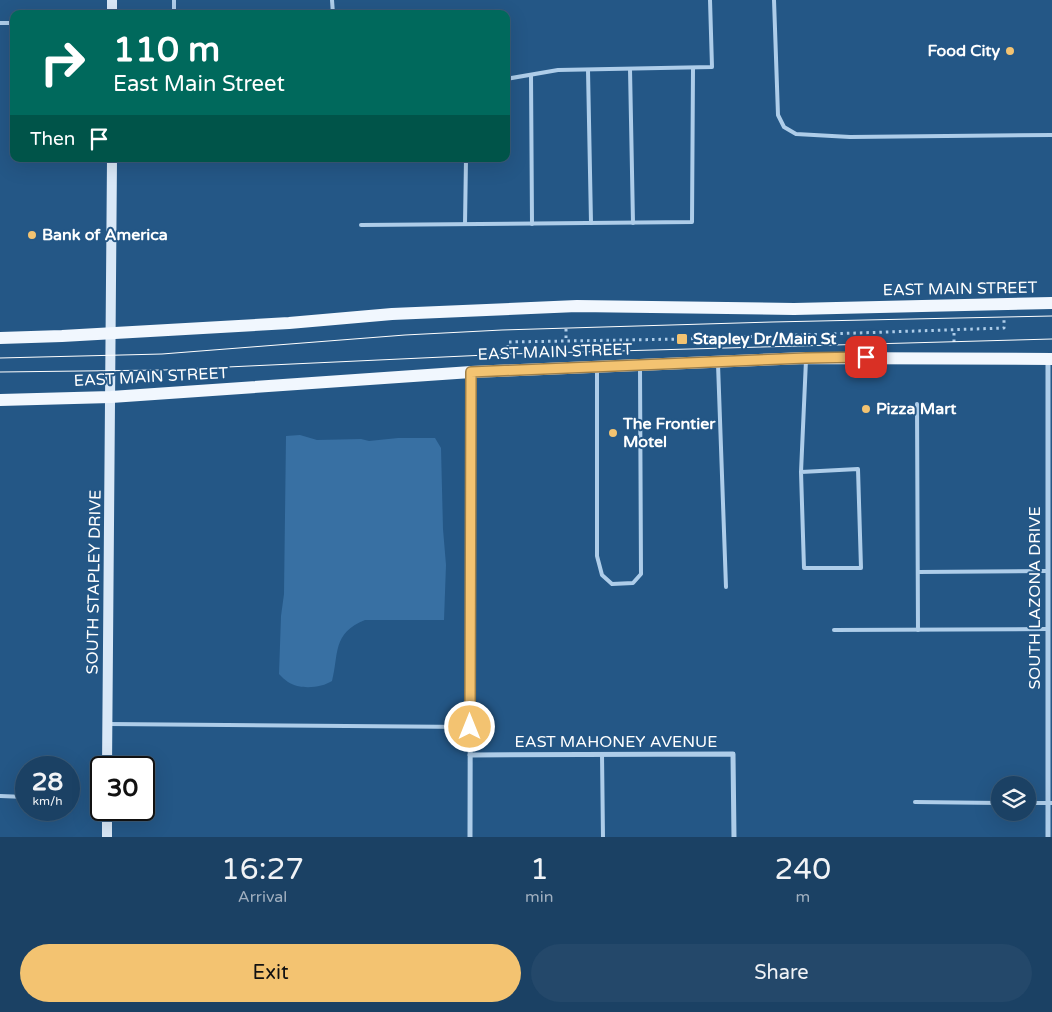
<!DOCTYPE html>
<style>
body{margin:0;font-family:"Varela Round",sans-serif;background:#24486a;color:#f1f3f6;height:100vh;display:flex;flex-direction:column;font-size:19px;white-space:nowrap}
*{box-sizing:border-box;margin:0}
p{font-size:16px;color:#a0afbf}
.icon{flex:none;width:28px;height:28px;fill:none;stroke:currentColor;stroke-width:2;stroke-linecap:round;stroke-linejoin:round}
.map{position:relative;height:837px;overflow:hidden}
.side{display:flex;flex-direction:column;background:#1b4164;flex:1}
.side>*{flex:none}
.top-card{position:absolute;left:10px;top:10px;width:500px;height:152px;border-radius:10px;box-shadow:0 5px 20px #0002,0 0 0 1px #395a78;background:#00695c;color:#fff;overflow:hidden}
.tools{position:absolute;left:991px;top:776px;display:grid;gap:10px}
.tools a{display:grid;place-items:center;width:45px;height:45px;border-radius:50%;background:#1b4164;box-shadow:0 5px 20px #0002,0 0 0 1px #395a78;font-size:25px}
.speed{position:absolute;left:15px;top:756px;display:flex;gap:10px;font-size:25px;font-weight:700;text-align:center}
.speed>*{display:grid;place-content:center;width:65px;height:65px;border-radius:50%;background:#1b4164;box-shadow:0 5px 20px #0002,0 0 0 1px #395a78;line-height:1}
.speed small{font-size:12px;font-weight:400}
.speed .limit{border:2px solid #111;border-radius:8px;background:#fff;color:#111}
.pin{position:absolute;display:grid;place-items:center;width:42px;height:42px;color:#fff;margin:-21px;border-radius:10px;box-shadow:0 2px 8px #0006}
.me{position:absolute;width:55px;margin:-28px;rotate:0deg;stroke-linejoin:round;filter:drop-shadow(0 0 4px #0008)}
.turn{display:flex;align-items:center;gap:18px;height:105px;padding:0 20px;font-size:22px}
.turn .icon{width:65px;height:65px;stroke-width:2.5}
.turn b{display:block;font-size:35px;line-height:42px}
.then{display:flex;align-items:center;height:48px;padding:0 20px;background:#0003;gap:10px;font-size:19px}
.eta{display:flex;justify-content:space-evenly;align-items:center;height:85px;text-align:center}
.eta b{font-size:30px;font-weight:600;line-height:35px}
.primary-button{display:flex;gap:10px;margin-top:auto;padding:10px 20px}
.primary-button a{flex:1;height:58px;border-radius:30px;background:#f3c371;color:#111;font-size:20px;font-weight:600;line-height:58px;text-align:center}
.primary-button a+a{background:#24486a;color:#f1f3f6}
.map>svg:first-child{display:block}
.green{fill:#3870a3}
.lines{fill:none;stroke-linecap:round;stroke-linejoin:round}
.path{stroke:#aecde9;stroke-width:3;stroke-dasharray:2.5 4;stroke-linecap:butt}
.service{stroke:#aecde9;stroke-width:4}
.minor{stroke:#aecde9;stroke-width:5}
.secondary{stroke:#d9e8f7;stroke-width:10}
.primary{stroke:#f1f7fe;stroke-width:12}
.tram{stroke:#fff;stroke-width:1}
.route-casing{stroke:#9e7f49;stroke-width:12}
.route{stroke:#f3c371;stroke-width:9}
.poi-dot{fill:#f3c371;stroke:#245786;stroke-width:2}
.labels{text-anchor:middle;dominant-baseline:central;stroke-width:4;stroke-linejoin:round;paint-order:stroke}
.poi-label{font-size:16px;font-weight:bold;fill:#fff;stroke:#245786;text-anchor:start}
.street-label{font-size:16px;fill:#fff;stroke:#245786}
</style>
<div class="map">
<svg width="1052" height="837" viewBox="0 0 1052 837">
<rect width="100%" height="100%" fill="#245786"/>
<!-- green -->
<path class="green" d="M 300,435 L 317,440 L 361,439 L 369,441 L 398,438 L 435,438 L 441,448 L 443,529 L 446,565 L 444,620 L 365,620 C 332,633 339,654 332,681 C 321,688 300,690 288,682 C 285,680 282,677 279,674 L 281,616 L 284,594 L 286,436 Z"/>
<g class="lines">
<!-- path -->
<g class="path">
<path d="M 566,329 L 566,341"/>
<path d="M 954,342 L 954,330"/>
<path d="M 508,354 L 508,342 L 682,339 L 1004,328 L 1004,319"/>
</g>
<!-- service -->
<g class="service">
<path d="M 174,0 L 174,14"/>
<path d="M 332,0 L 333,14"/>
<path d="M 774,0 L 778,115 L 784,127 L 796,134 L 850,137 L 1052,135"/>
<path d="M 0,23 L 14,23"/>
<path d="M 630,69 L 633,223"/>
<path d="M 588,70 L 591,223"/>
<path d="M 531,75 L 532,224"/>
<path d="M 506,79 L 558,70 L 712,67 L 710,0"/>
<path d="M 465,224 L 466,159"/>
<path d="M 361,225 L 692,222 L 693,69"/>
<path d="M 718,364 L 726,587"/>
<path d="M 597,369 L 597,556 L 602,575 L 612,584 L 633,583 L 641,574 L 640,368"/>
<path d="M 917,404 L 918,630"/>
<path d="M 801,472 L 858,469 L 861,568 L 804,568 L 801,472 L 806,360"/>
<path d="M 918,572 L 1047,571"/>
<path d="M 834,630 L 1047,629"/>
<path d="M 108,724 L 470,727"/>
<path d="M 602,754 L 603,837"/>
<path d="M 0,796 L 26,797"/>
<path d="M 915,802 L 1000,803"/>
<path d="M 1028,803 L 1052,803"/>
</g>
<!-- minor -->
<g class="minor">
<path d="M 1048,359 L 1048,837"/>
<path d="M 470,755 L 733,754 L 734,837"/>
<path d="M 470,837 L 471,373"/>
</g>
<!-- secondary -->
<g class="secondary">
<path d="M 112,0 L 112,14"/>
<path d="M 107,768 L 112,159"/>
<path d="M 107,837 L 107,810"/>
</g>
<!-- primary -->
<g class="primary">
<path d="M 0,338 L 62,336 L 289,323 L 392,314 L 577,306 L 794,309 L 1052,303"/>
<path d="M 0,400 L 111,397 L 471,372 L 806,358 L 1052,359"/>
</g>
<!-- tram -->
<g class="tram">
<path d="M 0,358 L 162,354 L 405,335 L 502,330 L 772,322 L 1052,316"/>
<path d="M 0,372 L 163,370 L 508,354 L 1052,339"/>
</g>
</g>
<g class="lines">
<!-- route casing -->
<g class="route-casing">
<path id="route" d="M 470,727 L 471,372 L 806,358 L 866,357"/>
</g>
<!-- route -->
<use href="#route" class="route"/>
</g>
<!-- markers -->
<g class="poi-dot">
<circle cx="1010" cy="51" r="5"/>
<circle cx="32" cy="235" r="5"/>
<rect x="676" y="333" width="12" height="12" rx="2.5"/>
<circle cx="866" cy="409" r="5"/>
<circle cx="613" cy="433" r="5"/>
</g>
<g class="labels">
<!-- poi labels -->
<g class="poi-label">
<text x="1000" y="51" text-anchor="end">Food City</text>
<text x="42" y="235">Bank of America</text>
<text x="693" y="339">Stapley Dr/Main St</text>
<text x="876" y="409">Pizza Mart</text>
<text x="623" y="424">The Frontier<tspan x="623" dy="18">Motel</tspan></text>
</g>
<!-- street labels -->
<g class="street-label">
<text transform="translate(960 289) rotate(-1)">EAST MAIN STREET</text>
<text transform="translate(555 352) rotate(-2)">EAST MAIN STREET</text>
<text transform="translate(151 377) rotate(-3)">EAST MAIN STREET</text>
<text transform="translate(94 582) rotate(-89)">SOUTH STAPLEY DRIVE</text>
<text transform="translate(1035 598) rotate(-90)">SOUTH LAZONA DRIVE</text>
<text x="616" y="742">EAST MAHONEY AVENUE</text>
</g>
</g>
</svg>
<div class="tools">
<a><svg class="icon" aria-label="layers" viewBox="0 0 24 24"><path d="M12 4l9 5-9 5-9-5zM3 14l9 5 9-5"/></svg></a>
</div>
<div class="speed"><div>28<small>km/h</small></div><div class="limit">30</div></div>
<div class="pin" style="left:866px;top:357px;background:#d93025"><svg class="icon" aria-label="arrive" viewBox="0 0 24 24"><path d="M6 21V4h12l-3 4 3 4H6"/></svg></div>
<svg class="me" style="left:470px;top:727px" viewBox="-20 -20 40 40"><circle r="17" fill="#f3c371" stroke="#fff" stroke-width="3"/><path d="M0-11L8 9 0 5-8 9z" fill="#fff"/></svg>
<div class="top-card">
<div class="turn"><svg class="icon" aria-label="right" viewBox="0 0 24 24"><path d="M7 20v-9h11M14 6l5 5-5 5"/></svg><div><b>110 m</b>East Main Street</div></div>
<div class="then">Then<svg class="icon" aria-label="arrive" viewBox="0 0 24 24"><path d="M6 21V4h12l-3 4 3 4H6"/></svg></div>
</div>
</div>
<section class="side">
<div class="eta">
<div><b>16:27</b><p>Arrival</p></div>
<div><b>1</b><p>min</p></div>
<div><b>240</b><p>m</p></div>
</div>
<div class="primary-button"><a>Exit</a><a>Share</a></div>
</section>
